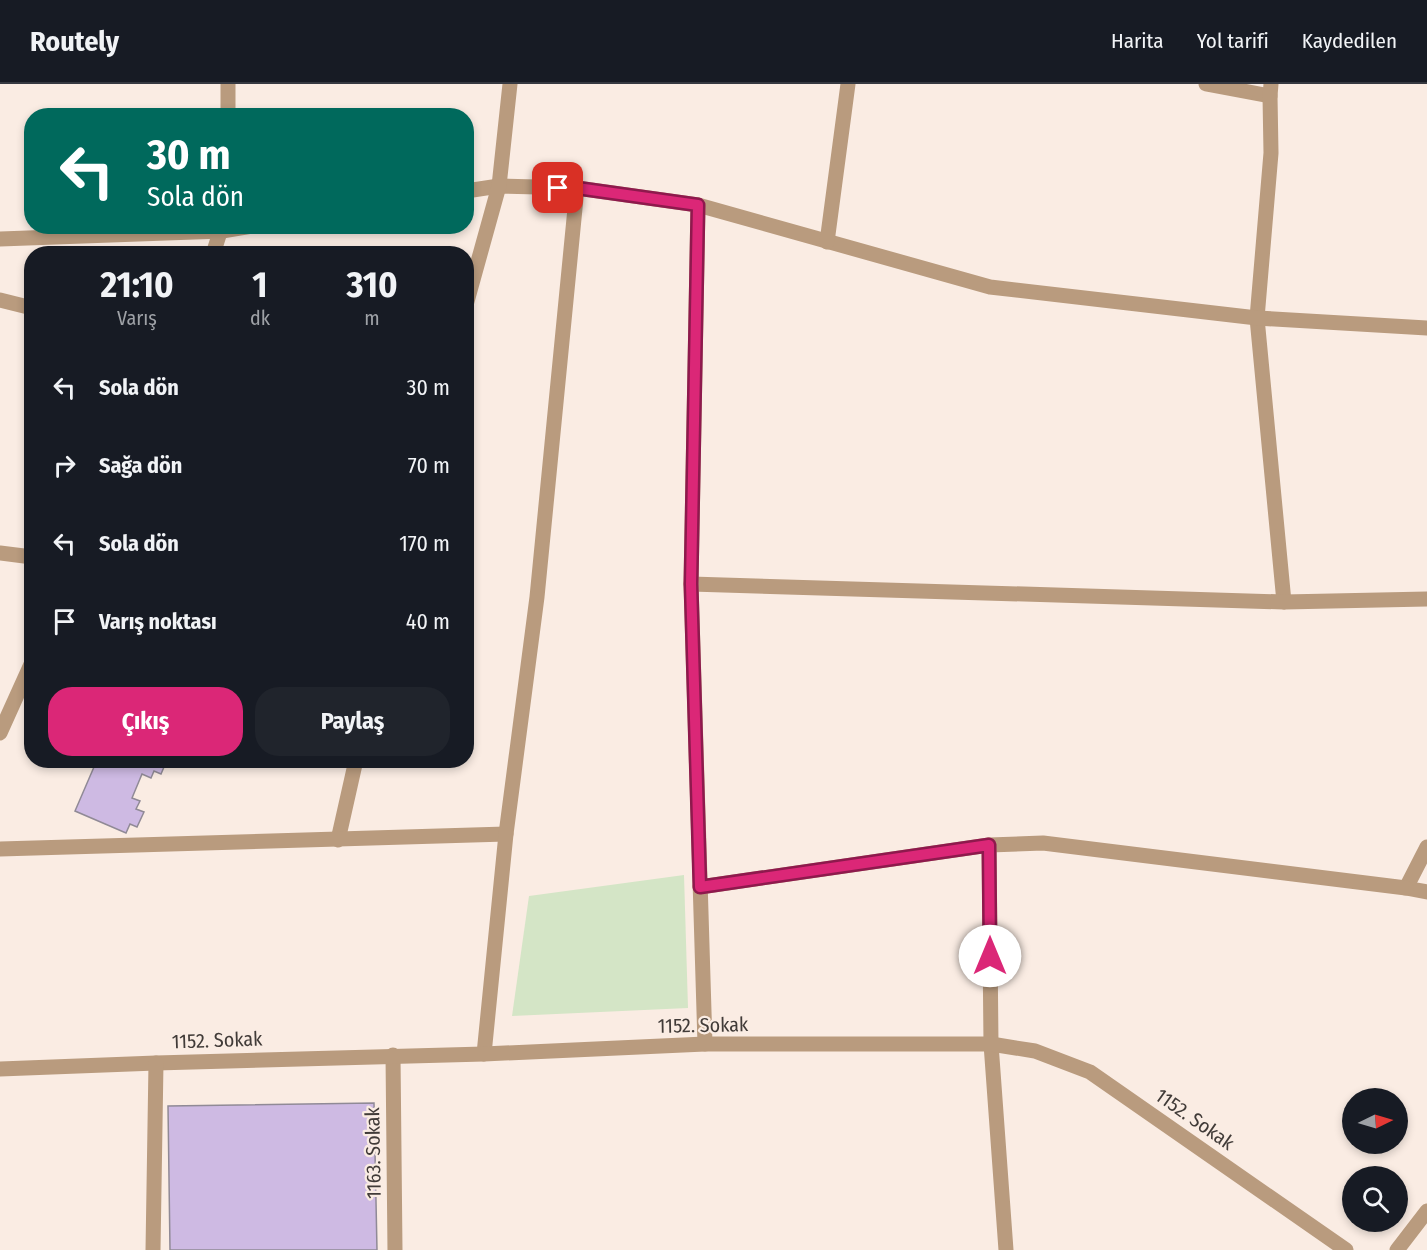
<!DOCTYPE html>
<html lang="tr">
<meta charset="utf-8">
<style>
body{margin:0;font-family:"Fira Sans Condensed",sans-serif;background:#20242c;color:#f1f3f6;height:100vh;display:flex;flex-direction:column;font-size:22px;white-space:nowrap}
*{box-sizing:border-box;margin:0}
p{font-size:20px;color:#9ea1a6}
.icon{flex:none;width:33px;height:33px;fill:none;stroke:currentColor;stroke-width:2;stroke-linecap:round;stroke-linejoin:round}
.map{position:relative;flex:1;overflow:hidden}
.details{position:absolute;left:24px;top:162px;width:450px;height:522px;display:flex;flex-direction:column;background:#171b24;border-radius:24px;box-shadow:0 3px 9px #0003}
.details>*{flex:none}
.hud{position:absolute;left:24px;top:24px;width:450px;height:126px;border-radius:24px;box-shadow:0 3px 9px #0003;background:#00695c;color:#fff;overflow:hidden}
.needle{width:39px;rotate:85deg}
.buttons{position:absolute;left:1342px;top:1004px;display:grid;gap:12px}
.buttons a{display:grid;place-items:center;width:66px;height:66px;border-radius:50%;background:#171b24;box-shadow:0 3px 9px #0003;font-size:30px}
.pin{position:absolute;display:grid;place-items:center;width:51px;height:51px;color:#fff;margin:-26px;border-radius:12px;box-shadow:0 3px 9px #0006}
.me{position:absolute;width:66px;margin:-33px;rotate:0deg;stroke-linejoin:round;filter:drop-shadow(0 0 4px #0008)}
.turn{display:flex;align-items:center;gap:21px;height:126px;padding:0 24px;font-size:27px}
.turn .icon{width:78px;height:78px;stroke-width:2.5}
.turn b{display:block;font-size:42px;line-height:51px}
.eta{display:flex;justify-content:space-evenly;align-items:center;height:102px;text-align:center}
.eta b{font-size:36px;font-weight:700;line-height:42px}
.primary-button{display:flex;gap:12px;margin-top:auto;padding:12px 24px}
.primary-button a{flex:1;height:69px;border-radius:24px;background:#db2777;color:#fff;font-size:24px;font-weight:700;line-height:69px;text-align:center}
.primary-button a+a{background:#20242c;color:#f1f3f6}
ul{padding:0;list-style:none}
li{display:flex;align-items:center;gap:18px;height:78px;padding:0 24px}
li div{flex:1}
li b{display:block;font-size:22px}
li em{font-style:normal}
header{display:flex;align-items:center;gap:36px;box-sizing:border-box;height:84px;padding:0 30px;background:#171b24;border-bottom:2px solid #363941}
header strong{font-size:28px}
nav{display:flex;gap:33px;margin-inline-start:auto;font-size:21px}
.map>svg:first-child{display:block}
.green{fill:#d4e5c6}
.building{fill:#cebae3;stroke:#908a96;stroke-width:1.5}
.lines{fill:none;stroke-linecap:round;stroke-linejoin:round}
.minor{stroke:#b99b7e;stroke-width:15}
.tertiary{stroke:#b99b7e;stroke-width:15}
.route-casing{stroke:#8e194d;stroke-width:15}
.route{stroke:#db2777;stroke-width:10}
.labels{text-anchor:middle;dominant-baseline:central;stroke-width:4.5;stroke-linejoin:round;paint-order:stroke}
.street-label{font-size:20px;fill:#413b38;stroke:#faece3}
</style>
<header>
<strong>Routely</strong>
<nav><a>Harita</a><a>Yol tarifi</a><a>Kaydedilen</a></nav>
</header>
<div class="map">
<svg width="1427" height="1166" viewBox="0 0 1427 1166">
<rect width="100%" height="100%" fill="#faece3"/>
<!-- green -->
<path class="green" d="M 684,791 L 688,924 L 512,932 L 529,812 Z"/>
<!-- building -->
<g class="building">
<path d="M 97,676 L 167,676 L 161,690 L 154,687 L 151,694 L 142,690 L 132,714 L 140,717 L 136,725 L 144,728 L 137,743 L 130,740 L 126,749 L 75,727 Z"/>
<path d="M 374,1019 L 377,1166 L 170,1166 L 168,1022 Z"/>
</g>
<g class="lines">
<!-- minor -->
<g class="minor">
<path d="M 1206,0 L 1270,12"/>
<path d="M 1271,0 L 1270,12 L 1271,69 L 1257,234 L 1284,518"/>
<path d="M 466,107 L 499,102 L 577,104 L 698,121 L 990,203 L 1257,234 L 1427,244"/>
<path d="M 698,121 L 691,500 L 705,960"/>
<path d="M 0,155 L 222,147 L 252,142"/>
<path d="M 827,158 L 848,0"/>
<path d="M 0,216 L 32,224"/>
<path d="M 466,221 L 499,102 L 510,0"/>
<path d="M 0,469 L 32,473"/>
<path d="M 691,500 L 1284,518 L 1427,515"/>
<path d="M 338,756 L 356,676"/>
<path d="M 989,761 L 991,960 L 1006,1166"/>
<path d="M 1427,763 L 1406,804 L 1427,808"/>
<path d="M 0,765 L 506,750"/>
<path d="M 700,803 L 989,761 L 1043,759 L 1406,804"/>
<path d="M 484,970 L 506,750 L 537,513 L 577,104"/>
<path d="M 393,971 L 395,1166"/>
<path d="M 0,985 L 156,979 L 484,970 L 705,960 L 991,960 L 1035,967 L 1090,988 L 1346,1166"/>
<path d="M 153,1166 L 156,979"/>
<path d="M 1397,1166 L 1427,1127"/>
</g>
<!-- tertiary -->
<g class="tertiary">
<path d="M 228,32 L 228,0"/>
<path d="M 213,170 L 222,142"/>
<path d="M 0,649 L 32,578"/>
</g>
</g>
<g class="lines">
<!-- route casing -->
<g class="route-casing">
<path id="route" d="M 558,104 L 577,104 L 698,121 L 691,500 L 700,803 L 989,761 L 990,872"/>
</g>
<!-- route -->
<use href="#route" class="route"/>
</g>
<g class="labels">
<!-- street labels -->
<g class="street-label">
<text transform="translate(703 941) rotate(-1)">1152. Sokak</text>
<text transform="translate(217 956) rotate(-2)">1152. Sokak</text>
<text transform="translate(1195 1035) rotate(35)">1152. Sokak</text>
<text transform="translate(373 1069) rotate(-91)">1163. Sokak</text>
</g>
</g>
</svg>
<div class="buttons">
<a><svg class="needle" viewBox="-14 -14 28 28"><path d="M0-13l5 13h-10z" fill="#e53935"/><path d="M0 13l5-13h-10z" fill="#9ea1a6"/></svg></a>
<a><svg class="icon" aria-label="search" viewBox="0 0 24 24"><circle cx="10" cy="10" r="6"/><path d="M15 15l6 6"/></svg></a>
</div>
<div class="pin" style="left:558px;top:104px;background:#d93025"><svg class="icon" aria-label="arrive" viewBox="0 0 24 24"><path d="M6 21V4h12l-3 4 3 4H6"/></svg></div>
<svg class="me" style="left:990px;top:872px" viewBox="-20 -20 40 40"><circle r="19" fill="#fff"/><path d="M0-13L10 11 0 6-10 11z" fill="#db2777"/></svg>
<div class="hud">
<div class="turn"><svg class="icon" aria-label="left" viewBox="0 0 24 24"><path d="M17 20v-9H6M10 6l-5 5 5 5"/></svg><div><b>30 m</b>Sola dön</div></div>
</div>
<section class="details">
<div class="eta">
<div><b>21:10</b><p>Varış</p></div>
<div><b>1</b><p>dk</p></div>
<div><b>310</b><p>m</p></div>
</div>
<ul>
<li><svg class="icon" aria-label="left" viewBox="0 0 24 24"><path d="M17 20v-9H6M10 6l-5 5 5 5"/></svg><div><b>Sola dön</b></div><em>30 m</em></li>
<li><svg class="icon" aria-label="right" viewBox="0 0 24 24"><path d="M7 20v-9h11M14 6l5 5-5 5"/></svg><div><b>Sağa dön</b></div><em>70 m</em></li>
<li><svg class="icon" aria-label="left" viewBox="0 0 24 24"><path d="M17 20v-9H6M10 6l-5 5 5 5"/></svg><div><b>Sola dön</b></div><em>170 m</em></li>
<li><svg class="icon" aria-label="arrive" viewBox="0 0 24 24"><path d="M6 21V4h12l-3 4 3 4H6"/></svg><div><b>Varış noktası</b></div><em>40 m</em></li>
</ul>
<div class="primary-button"><a>Çıkış</a><a>Paylaş</a></div>
</section>
</div>
